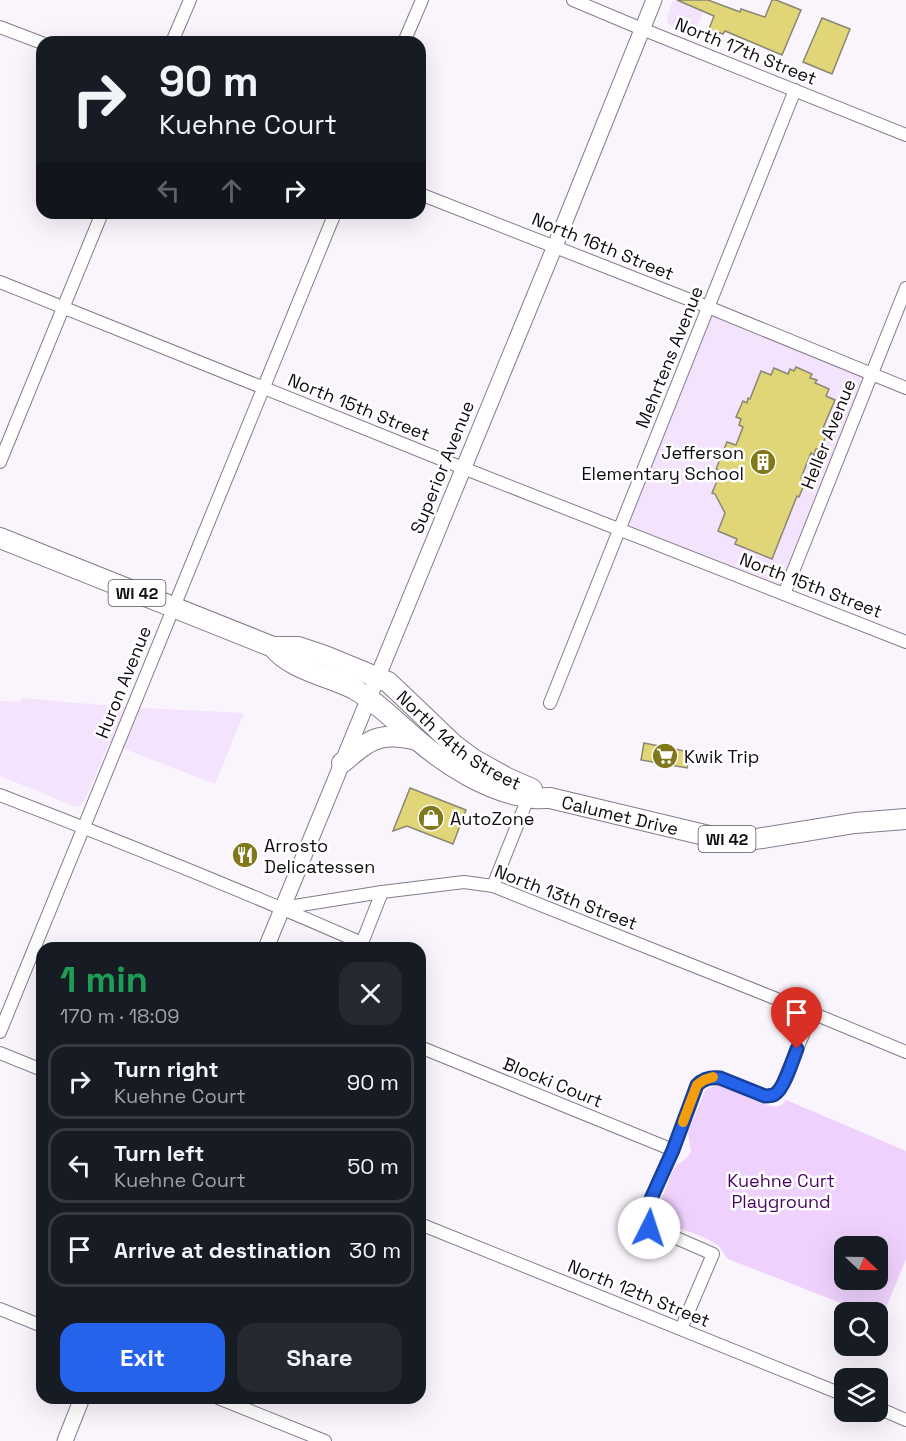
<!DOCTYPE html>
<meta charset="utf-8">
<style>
body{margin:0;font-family:"Space Grotesk",sans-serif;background:#242831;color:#f1f3f6;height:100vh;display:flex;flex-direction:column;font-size:22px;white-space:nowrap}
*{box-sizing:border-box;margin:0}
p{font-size:20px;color:#9ea1a6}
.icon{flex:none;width:33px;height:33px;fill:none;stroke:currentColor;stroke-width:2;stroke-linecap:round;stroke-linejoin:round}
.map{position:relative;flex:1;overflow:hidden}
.drawer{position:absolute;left:36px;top:942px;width:390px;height:462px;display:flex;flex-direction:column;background:#171b24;border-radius:18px;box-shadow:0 6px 24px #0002}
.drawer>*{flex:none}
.hud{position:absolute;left:36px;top:36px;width:390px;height:183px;border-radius:18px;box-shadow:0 6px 24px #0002;background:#171b24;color:#f1f3f6;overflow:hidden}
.needle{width:39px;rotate:112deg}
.buttons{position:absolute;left:834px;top:1236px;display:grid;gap:12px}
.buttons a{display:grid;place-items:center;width:54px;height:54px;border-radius:12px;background:#171b24;box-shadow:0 6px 24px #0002;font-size:30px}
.pin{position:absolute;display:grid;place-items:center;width:51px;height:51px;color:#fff;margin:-62px -26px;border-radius:50% 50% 50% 0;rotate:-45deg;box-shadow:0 0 6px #0007}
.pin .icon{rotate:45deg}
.me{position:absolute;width:66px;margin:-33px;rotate:4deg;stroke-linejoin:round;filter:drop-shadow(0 0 4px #0008)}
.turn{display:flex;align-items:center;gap:21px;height:126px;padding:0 24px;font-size:27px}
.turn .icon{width:78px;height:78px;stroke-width:2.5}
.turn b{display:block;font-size:42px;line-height:51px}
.lanes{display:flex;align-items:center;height:57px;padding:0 24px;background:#0003;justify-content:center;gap:30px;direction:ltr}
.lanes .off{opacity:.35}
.round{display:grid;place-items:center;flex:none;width:63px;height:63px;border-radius:18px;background:#242831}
.headline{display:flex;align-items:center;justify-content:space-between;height:102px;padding:0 24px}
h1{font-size:36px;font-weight:600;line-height:45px;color:#1e9e55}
.button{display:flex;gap:12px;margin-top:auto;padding:12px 24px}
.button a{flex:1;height:69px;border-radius:18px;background:#2563eb;color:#fff;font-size:24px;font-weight:600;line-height:69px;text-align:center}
.button a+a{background:#242831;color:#f1f3f6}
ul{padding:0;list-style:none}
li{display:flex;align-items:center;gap:18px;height:75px;margin:0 12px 9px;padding:0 12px;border:3px solid #363941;border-radius:18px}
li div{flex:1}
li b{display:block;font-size:22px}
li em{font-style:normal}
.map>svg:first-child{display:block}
.built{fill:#f4e3fd}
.green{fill:#eed2fd;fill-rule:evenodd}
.building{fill:#e0d577;stroke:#898773;stroke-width:1.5}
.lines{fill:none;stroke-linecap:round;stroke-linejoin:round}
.minor-casing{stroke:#867b8c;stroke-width:14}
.tertiary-casing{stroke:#867b8c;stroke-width:17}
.primary-casing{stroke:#867b8c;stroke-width:22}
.minor{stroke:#fff;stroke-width:12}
.tertiary{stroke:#fff;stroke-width:15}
.primary{stroke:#fff;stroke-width:20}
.route-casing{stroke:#184099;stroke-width:15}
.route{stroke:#2563eb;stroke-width:10}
.slow{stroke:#f59e0b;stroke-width:10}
.labels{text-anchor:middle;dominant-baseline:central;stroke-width:5;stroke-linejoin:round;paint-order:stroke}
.shield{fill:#fff;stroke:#585559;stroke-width:1.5}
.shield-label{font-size:16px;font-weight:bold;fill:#100c12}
.street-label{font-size:18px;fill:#100c12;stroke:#fff}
.poi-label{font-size:18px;fill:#100c12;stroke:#fff;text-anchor:start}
.park-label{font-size:18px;fill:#4a0562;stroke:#fff}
</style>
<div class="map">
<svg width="906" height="1441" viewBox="0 0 906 1441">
<rect width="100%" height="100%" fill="#faf5fc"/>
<!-- built -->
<g class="built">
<path d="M 673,0 L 708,0 L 692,39 L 674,30 L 667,21 L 668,15 Z"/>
<path d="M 708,307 L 872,374 L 784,594 L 619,530 Z"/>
<path d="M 22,698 L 123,707 L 244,713 L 215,784 L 109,743 L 85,800 L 80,806 L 76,807 L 0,776 L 0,701 L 20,702 Z"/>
</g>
<!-- green -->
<path class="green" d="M 717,1085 L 770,1106 C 776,1107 782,1107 786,1100 L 906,1151 L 906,1259 L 881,1320 L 878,1318 L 878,1312 L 864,1312 L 728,1259 C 723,1254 722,1248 716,1244 C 704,1235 666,1226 660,1216 C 657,1212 658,1210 659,1206 L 673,1170 L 677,1165 L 687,1158 L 691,1152 L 688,1132 L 704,1093 L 707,1089 ZM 878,1246 L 878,1280 L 844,1280 L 844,1246 Z"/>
<!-- building -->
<g class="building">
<path d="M 677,0 L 708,0 L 740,12 L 741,9 L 765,17 L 772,0 L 776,0 L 801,10 L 782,55 L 725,31 L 723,34 L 709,29 L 714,16 Z"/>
<path d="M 822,18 L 850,29 L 832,74 L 803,62 Z"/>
<path d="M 796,367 L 812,374 L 810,378 L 817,380 L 815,383 L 829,389 L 826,396 L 835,400 L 823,428 L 825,428 L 823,434 L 826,436 L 820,450 L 816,449 L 814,455 L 811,453 L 801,478 L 806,480 L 799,497 L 797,496 L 772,559 L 735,544 L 737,539 L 718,531 L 725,513 L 715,494 L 712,493 L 721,471 L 716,469 L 727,442 L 736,445 L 743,427 L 739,425 L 741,419 L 736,417 L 743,401 L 747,403 L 748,398 L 750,399 L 761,371 L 771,375 L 774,368 L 788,374 L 790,369 L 794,371 Z"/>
<path d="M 644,743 L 690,752 L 687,768 L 641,760 Z"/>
<path d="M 410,788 L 466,810 L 453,844 L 407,826 L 393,831 Z"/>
</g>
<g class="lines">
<!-- minor casing -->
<g class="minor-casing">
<g id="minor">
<path d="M 573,0 L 642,29 L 906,135"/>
<path d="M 0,27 L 42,43"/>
<path d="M 172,42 L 190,0"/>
<path d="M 404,42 L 422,0"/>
<path d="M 420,194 L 708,307 L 906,388"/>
<path d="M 0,282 L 463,468 L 906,642"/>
<path d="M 0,462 L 102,213"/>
<path d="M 784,594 L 906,288"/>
<path d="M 550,703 L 795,90"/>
<path d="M 0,795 C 122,842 243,891 362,943"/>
<path d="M 493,886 L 528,798"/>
<path d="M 282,908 L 382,892 L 464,882 L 493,886 L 812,1013 L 906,1052"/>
<path d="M 360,948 L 382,892"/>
<path d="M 0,1032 L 335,213"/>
<path d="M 420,1047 L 673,1150"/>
<path d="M 0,1053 L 42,1070"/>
<path d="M 420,1224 L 844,1395"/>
<path d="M 0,1309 L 42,1326"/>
<path d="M 681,1329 L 713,1254 L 651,1227 L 649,1228 L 645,1212 L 673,1150 L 697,1085 C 704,1078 711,1077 720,1078 L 765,1096 C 775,1096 777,1093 782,1085 L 812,1013"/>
<path d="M 218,1398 L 325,1441"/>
<path d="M 878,1408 L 906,1420"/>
</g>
</g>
<!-- tertiary casing -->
<g class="tertiary-casing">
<g id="tertiary">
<path d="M 266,948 L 555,246 L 654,0"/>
<path d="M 65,1441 L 82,1398"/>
</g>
</g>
<!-- primary casing -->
<g class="primary-casing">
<g id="primary">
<path id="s1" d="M 0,538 L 273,647 L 298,647 L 325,656 L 388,682 L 404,697 L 453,744 L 473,759 L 507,778 L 532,789"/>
<path id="s2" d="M 273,647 C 289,669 331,677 354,689 C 377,702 395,721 415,738 C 446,765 487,791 527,797 C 535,799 543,798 550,798 L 713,837 L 734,839 L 756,839 L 855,823 L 906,819"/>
<path d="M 342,763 C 370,739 379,731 417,740"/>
</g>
</g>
<!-- minor -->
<use href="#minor" class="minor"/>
<!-- tertiary -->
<use href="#tertiary" class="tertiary"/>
<!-- primary -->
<use href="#primary" class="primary"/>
</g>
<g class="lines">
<!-- route casing -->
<g class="route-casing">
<path id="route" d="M 649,1228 L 645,1212 L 673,1150 L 697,1085 C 704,1078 711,1077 720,1078 L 765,1096 C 769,1096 772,1096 775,1094 C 784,1089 793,1059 797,1049"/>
</g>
<!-- route -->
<use href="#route" class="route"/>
<!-- slow -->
<path class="slow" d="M 683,1122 L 697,1085 L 704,1080 L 713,1077"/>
</g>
<!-- icons -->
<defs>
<g id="building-disc" transform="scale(1.35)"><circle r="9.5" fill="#81771b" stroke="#fff"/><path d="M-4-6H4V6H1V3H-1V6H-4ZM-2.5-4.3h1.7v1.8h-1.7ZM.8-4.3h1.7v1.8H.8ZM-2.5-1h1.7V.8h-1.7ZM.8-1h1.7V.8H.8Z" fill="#fff"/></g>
<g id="supermarket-disc" transform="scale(1.35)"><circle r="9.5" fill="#81771b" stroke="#fff"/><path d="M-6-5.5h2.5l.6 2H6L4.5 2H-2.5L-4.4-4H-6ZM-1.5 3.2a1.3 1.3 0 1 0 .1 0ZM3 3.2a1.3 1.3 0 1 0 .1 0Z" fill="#fff"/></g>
<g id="shop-disc" transform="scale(1.35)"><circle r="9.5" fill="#81771b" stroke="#fff"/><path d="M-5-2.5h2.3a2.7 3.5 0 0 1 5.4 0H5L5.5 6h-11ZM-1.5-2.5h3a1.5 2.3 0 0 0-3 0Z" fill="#fff"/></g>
<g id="restaurant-disc" transform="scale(1.35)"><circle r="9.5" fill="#81771b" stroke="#fff"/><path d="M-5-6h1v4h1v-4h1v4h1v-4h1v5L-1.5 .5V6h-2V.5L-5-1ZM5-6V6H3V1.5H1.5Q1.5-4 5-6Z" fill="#fff"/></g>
</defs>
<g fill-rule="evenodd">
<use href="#building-disc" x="763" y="462"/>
<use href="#supermarket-disc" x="665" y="756"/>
<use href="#shop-disc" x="431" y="818"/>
<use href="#restaurant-disc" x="245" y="855"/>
</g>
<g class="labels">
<!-- shield labels -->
<g class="shield">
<rect x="108.5" y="580" width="57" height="26" rx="4.5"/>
<rect x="698.5" y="826" width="57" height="26" rx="4.5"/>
</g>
<g class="shield-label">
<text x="137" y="593">WI 42</text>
<text x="727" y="839">WI 42</text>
</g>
<!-- street labels -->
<g class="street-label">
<text transform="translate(746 51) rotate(22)">North 17th Street</text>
<text transform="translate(603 246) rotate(22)">North 16th Street</text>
<text transform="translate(669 357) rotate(-68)">Mehrtens Avenue</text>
<text transform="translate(359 407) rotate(22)">North 15th Street</text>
<text transform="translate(828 434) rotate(-68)">Heller Avenue</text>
<text transform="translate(442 467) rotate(-68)">Superior Avenue</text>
<text transform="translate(811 585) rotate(21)">North 15th Street</text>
<text transform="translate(123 682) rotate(-68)">Huron Avenue</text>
<text stroke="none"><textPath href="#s1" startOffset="508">North 14th Street</textPath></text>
<text stroke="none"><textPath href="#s2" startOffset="394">Calumet Drive</textPath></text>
<text transform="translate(566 897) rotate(21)">North 13th Street</text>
<text transform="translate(553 1082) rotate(22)">Blocki Court</text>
<text transform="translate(639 1293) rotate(22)">North 12th Street</text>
</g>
<!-- poi labels -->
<g class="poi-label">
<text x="744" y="452" text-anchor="end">Jefferson<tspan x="744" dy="21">Elementary School</tspan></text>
<text x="684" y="756">Kwik Trip</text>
<text x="450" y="818">AutoZone</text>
<text x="264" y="845">Arrosto<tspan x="264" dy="21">Delicatessen</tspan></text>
</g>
<!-- park labels -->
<g class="park-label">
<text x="781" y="1180">Kuehne Curt<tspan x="781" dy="21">Playground</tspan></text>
</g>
</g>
</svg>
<div class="buttons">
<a><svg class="needle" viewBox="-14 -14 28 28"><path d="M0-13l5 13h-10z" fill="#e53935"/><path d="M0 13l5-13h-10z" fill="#9ea1a6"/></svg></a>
<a><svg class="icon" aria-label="search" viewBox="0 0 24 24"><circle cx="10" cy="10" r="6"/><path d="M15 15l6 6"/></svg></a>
<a><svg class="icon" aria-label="layers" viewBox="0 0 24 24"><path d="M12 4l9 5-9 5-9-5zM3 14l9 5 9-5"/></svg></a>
</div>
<div class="pin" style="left:797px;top:1049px;background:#d93025"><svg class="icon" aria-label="arrive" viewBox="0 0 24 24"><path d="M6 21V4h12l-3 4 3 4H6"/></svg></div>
<svg class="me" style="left:649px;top:1228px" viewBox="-20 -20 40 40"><circle r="19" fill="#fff"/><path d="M0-13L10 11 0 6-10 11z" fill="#2563eb"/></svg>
<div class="hud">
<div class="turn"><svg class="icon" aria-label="right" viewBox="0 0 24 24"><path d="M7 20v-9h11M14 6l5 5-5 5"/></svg><div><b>90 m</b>Kuehne Court</div></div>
<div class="lanes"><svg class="icon off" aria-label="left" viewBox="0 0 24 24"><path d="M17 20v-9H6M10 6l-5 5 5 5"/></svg><svg class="icon off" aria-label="ahead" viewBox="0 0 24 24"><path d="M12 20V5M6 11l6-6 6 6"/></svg><svg class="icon" aria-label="right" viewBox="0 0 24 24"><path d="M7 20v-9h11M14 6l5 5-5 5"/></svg></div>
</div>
<section class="drawer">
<div class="headline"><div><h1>1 min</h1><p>170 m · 18:09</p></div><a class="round"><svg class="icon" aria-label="close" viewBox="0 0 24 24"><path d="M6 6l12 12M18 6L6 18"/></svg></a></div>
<ul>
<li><svg class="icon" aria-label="right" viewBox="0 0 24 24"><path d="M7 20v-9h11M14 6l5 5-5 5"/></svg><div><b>Turn right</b><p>Kuehne Court</p></div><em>90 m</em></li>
<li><svg class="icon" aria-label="left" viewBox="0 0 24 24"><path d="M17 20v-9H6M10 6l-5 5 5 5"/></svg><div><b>Turn left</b><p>Kuehne Court</p></div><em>50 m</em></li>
<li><svg class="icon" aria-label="arrive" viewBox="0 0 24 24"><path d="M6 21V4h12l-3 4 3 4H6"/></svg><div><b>Arrive at destination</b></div><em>30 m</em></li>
</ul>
<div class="button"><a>Exit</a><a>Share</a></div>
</section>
</div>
